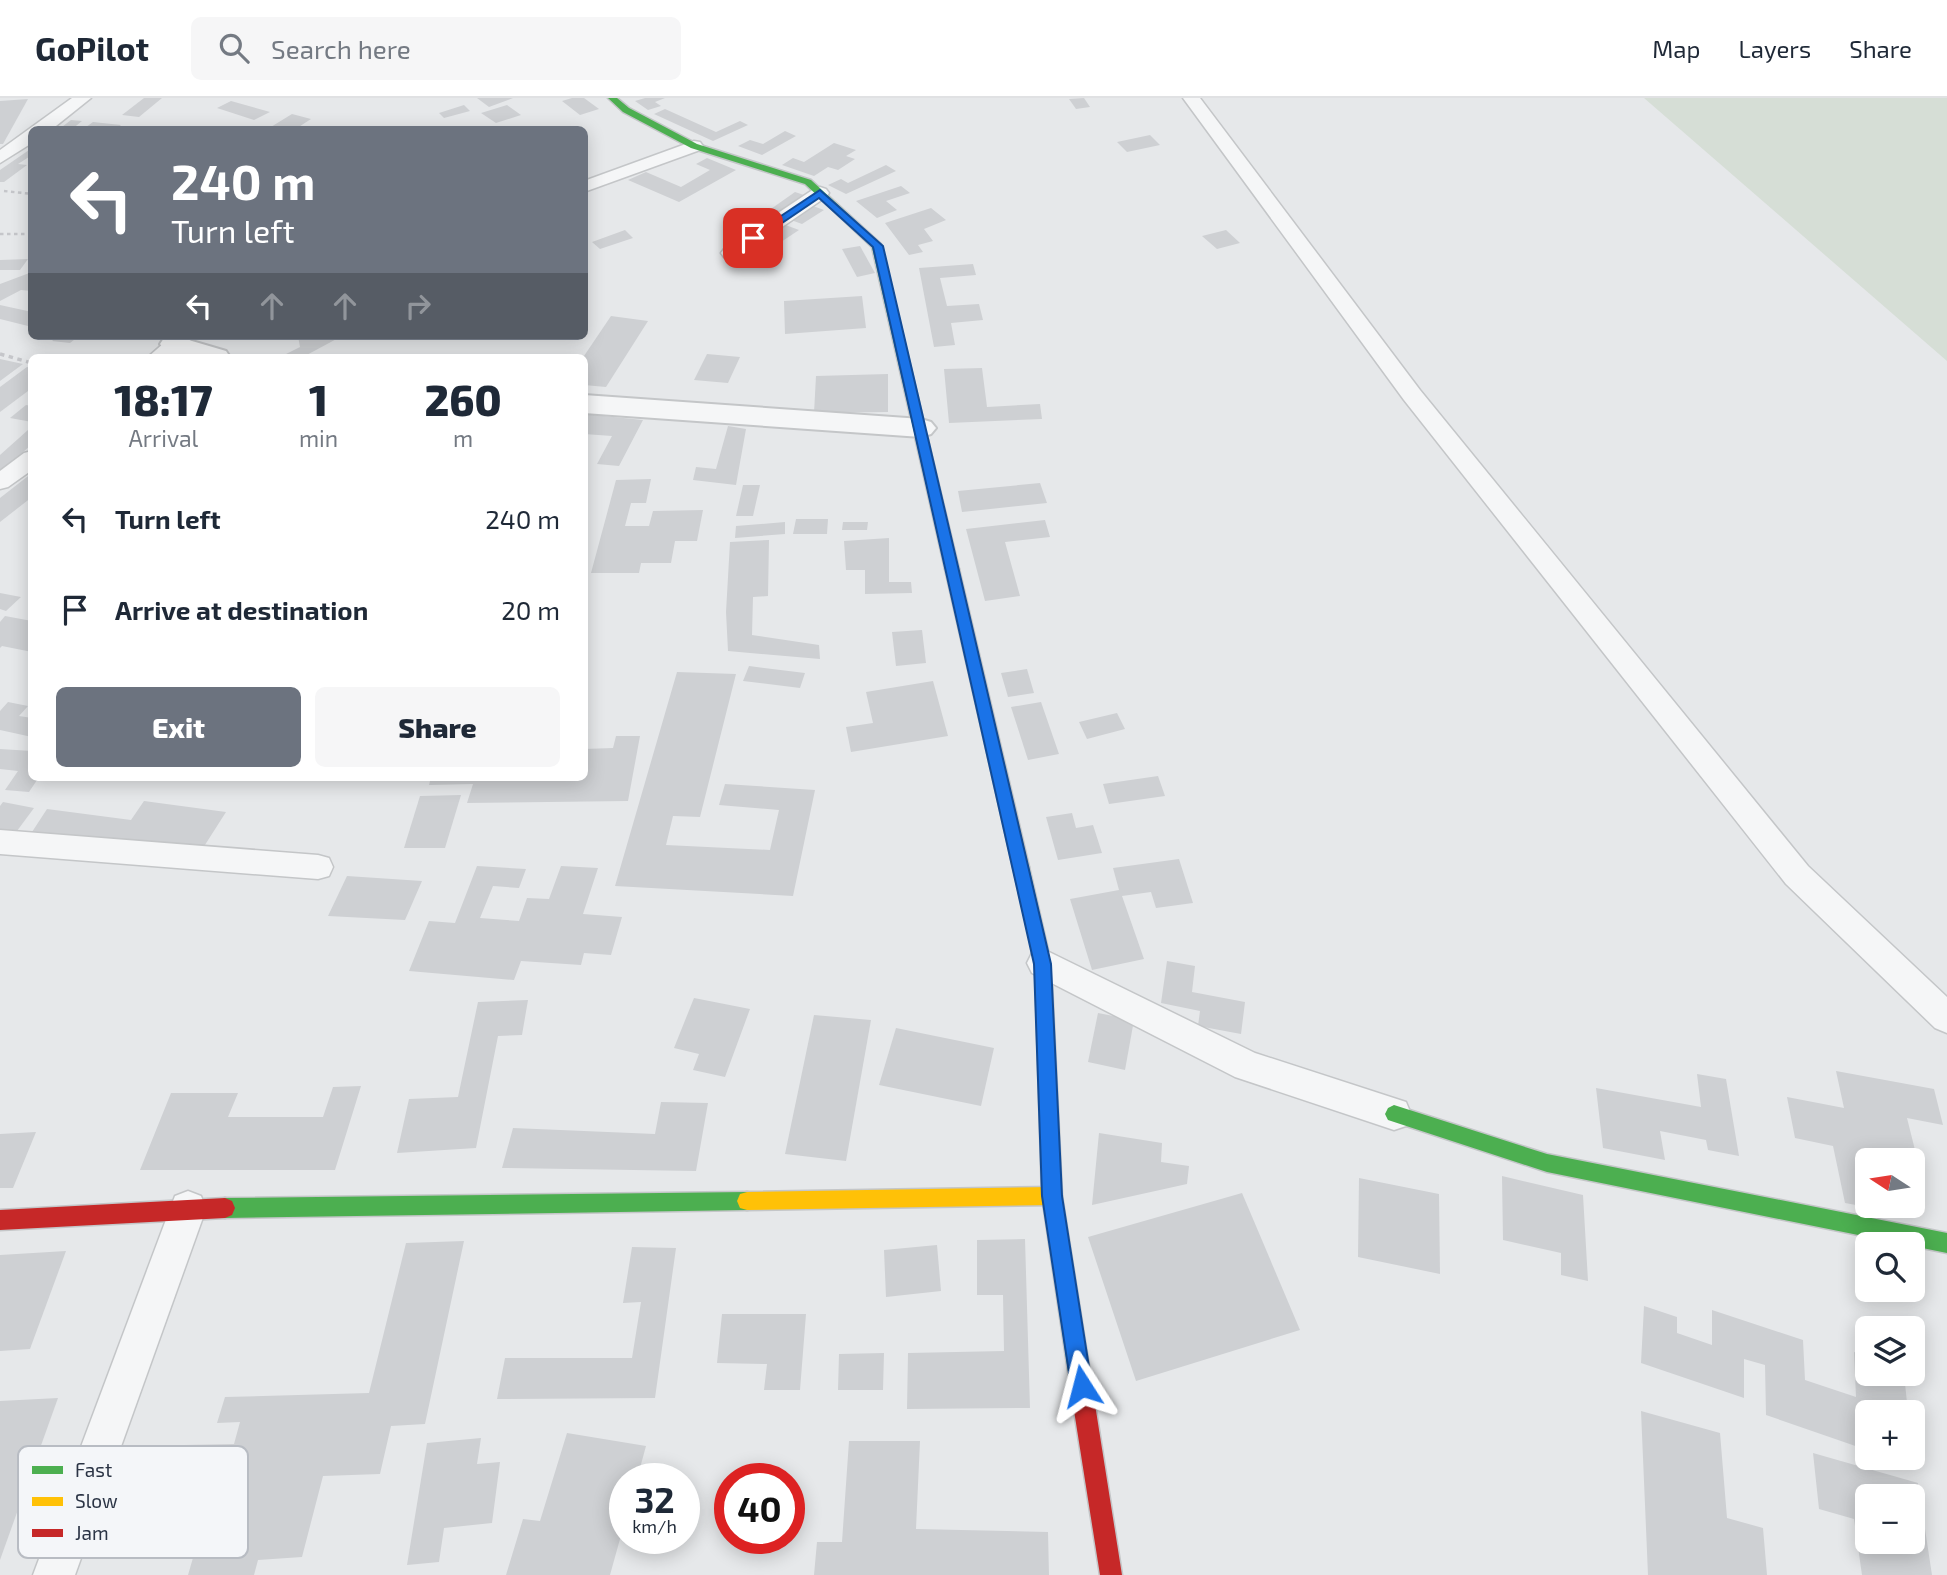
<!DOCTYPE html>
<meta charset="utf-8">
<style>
body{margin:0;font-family:"Exo 2",sans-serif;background:#f6f6f7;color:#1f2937;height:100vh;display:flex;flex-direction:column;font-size:26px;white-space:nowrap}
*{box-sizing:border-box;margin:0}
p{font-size:23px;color:#747a83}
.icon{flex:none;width:38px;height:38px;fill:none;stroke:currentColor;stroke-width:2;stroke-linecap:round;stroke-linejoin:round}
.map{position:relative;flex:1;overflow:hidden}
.panel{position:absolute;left:28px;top:256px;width:560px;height:427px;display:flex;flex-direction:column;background:#fff;border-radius:10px;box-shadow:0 4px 18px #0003}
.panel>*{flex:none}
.hud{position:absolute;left:28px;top:28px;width:560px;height:214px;border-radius:10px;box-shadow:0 4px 18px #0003;background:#6c737f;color:#fff;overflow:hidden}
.needle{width:46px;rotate:282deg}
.tools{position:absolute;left:1855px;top:1050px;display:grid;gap:14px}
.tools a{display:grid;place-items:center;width:70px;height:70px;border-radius:10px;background:#fff;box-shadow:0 4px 18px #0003;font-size:35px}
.speed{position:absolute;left:609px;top:1365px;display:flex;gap:14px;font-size:35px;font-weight:700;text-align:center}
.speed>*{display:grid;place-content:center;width:91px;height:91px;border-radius:50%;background:#fff;box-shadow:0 4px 18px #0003;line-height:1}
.speed small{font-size:18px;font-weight:400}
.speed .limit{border:10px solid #d22;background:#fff;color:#111}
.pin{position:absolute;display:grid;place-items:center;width:60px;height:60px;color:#fff;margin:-30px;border-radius:14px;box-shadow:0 4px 10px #0006}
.me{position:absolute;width:77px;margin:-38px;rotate:351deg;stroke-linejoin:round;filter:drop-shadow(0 0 5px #0008)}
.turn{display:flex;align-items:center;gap:24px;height:147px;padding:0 28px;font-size:32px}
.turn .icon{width:91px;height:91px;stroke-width:2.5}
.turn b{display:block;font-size:49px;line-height:60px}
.lanes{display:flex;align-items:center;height:66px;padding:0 28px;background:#0003;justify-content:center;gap:35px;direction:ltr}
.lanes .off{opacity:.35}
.eta{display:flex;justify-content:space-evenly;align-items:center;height:119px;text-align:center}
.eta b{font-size:42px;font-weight:800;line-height:49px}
.primary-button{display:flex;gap:14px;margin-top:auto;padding:14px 28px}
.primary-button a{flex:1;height:80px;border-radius:10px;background:#6c737f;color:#fff;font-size:28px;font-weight:800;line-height:80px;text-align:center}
.primary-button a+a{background:#f6f6f7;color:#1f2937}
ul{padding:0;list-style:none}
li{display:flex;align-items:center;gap:21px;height:91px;padding:0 28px}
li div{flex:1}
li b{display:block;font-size:26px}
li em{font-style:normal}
header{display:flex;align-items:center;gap:42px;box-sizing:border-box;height:98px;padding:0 35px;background:#fff;border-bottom:2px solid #e0e1e3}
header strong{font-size:33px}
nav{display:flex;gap:38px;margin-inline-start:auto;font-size:24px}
.search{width:490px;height:63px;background:#f6f6f7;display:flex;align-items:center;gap:18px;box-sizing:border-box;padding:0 24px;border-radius:10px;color:#747a83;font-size:26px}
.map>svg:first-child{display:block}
.green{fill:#d6ded6}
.building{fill:#ced0d3;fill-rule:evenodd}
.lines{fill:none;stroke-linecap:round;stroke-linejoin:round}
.lane-casing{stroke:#c4c6c8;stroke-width:3}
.street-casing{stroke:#c4c6c8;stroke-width:4}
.fast-casing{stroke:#c4c6c8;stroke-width:3}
.slow-casing{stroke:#c4c6c8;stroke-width:3}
.jam-casing{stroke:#c4c6c8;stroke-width:3}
.path-far1{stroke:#c5c6ca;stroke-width:2.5;stroke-dasharray:3.5 3.5;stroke-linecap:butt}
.path{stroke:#c5c6ca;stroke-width:3.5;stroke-dasharray:4.5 4.5;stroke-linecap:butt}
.lane{fill:#f5f6f7;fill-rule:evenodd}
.street{fill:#f5f6f7;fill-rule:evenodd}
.fast{fill:#4caf50;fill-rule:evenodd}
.slow{fill:#ffc107;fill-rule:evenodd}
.jam{fill:#c62828;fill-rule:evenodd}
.route{fill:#1a73e8;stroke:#114b97;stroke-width:2}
.key{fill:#f4f6f9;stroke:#b8bcc3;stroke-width:2}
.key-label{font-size:19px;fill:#2b3445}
</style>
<header>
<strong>GoPilot</strong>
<div class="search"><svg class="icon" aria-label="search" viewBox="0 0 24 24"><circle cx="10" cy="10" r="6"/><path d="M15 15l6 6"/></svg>Search here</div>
<nav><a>Map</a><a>Layers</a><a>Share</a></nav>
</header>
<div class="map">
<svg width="1947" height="1477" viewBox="0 0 1947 1477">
<rect width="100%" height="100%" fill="#e6e8ea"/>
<!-- green -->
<path class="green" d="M 1644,0 L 1947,0 L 1947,263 Z"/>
<!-- building -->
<g class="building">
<path d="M 144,0 L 162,0 L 139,19 L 122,17 Z"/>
<path d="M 477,0 L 513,0 L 489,9 Z"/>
<path d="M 572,0 L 584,0 L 599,11 L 580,17 L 562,3 Z"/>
<path d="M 645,0 L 665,0 L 655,4 L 661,8 L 648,12 L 635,3 Z"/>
<path d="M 1084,0 L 1090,9 L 1076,11 L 1069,1 Z"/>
<path d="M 28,1 L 3,46 L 0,46 L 0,3 Z"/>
<path d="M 231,3 L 270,14 L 254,22 L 217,10 Z"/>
<path d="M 464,7 L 470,13 L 444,20 L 439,15 Z"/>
<path d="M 507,7 L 521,17 L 496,25 L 481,15 Z"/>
<path d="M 665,11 L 716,34 L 740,23 L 748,27 L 713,43 L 654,16 Z"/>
<path d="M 292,16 L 311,21 L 294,32 L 266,32 Z"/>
<path d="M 71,22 L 82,23 L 71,32 L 58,32 Z"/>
<path d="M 93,24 L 121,27 L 115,32 L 82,32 Z"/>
<path d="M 785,33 L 796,38 L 762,57 L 738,48 L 750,42 L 763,46 Z"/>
<path d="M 1150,37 L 1160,47 L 1127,54 L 1117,44 Z"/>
<path d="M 834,45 L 856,52 L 846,58 L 855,61 L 838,72 L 828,69 L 814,78 L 782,67 L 793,60 L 804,64 Z"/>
<path d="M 32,50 L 32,57 L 18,66 L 27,67 L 4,84 L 0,84 L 0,72 Z"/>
<path d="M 707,60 L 736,72 L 679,104 L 628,82 L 646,74 L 681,89 L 710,72 L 696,66 Z"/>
<path d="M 886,67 L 896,73 L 846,96 L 828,87 L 841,81 L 848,85 Z"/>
<path d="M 901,88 L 910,95 L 886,103 L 897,112 L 877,120 L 856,103 Z"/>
<path d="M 795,94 L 807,98 L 779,117 L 768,113 Z"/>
<path d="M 813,108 L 824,112 L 802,126 L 791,122 Z"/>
<path d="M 931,110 L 946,122 L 924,131 L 933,143 L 918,147 L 923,154 L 909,157 L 885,125 Z"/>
<path d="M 783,126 L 799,132 L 769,152 L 753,146 Z"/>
<path d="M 625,132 L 633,140 L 600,151 L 592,144 Z"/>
<path d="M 1226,132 L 1240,145 L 1217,151 L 1202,138 Z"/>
<path d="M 860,148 L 875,175 L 857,179 L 842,151 Z"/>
<path d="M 28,161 L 20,172 L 0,172 L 0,162 Z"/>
<path d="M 973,166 L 976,177 L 940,180 L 947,208 L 979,206 L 983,222 L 951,225 L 955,247 L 934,249 L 919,170 Z"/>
<path d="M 32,174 L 32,193 L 21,192 L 0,203 L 0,186 Z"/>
<path d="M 862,198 L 866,230 L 785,236 L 784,203 Z"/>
<path d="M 0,207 L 32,214 L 32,229 L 0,221 Z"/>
<path d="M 611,218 L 648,223 L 606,289 L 584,287 L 584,258 Z"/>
<path d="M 58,238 L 79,238 L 70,245 L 52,243 Z"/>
<path d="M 298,238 L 342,238 L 303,259 L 282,258 L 300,249 Z"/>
<path d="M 707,256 L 740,259 L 728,285 L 694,282 Z"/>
<path d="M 0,261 L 23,266 L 0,283 Z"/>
<path d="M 27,269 L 32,270 L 32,290 L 0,314 L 0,289 Z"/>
<path d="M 982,270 L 987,309 L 1040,306 L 1042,321 L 949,325 L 944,271 Z"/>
<path d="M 888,276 L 888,314 L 814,315 L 816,278 Z"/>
<path d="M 26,307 L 32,308 L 32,324 L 10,320 Z"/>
<path d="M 584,316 L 643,322 L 619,368 L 597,366 L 612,338 L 584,336 Z"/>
<path d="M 728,328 L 746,331 L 736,387 L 693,382 L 696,369 L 716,371 Z"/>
<path d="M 28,332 L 32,333 L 32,346 L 3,372 L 0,371 L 0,357 Z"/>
<path d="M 32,375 L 32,399 L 0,424 L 0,400 Z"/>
<path d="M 651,381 L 646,405 L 631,405 L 625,428 L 649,428 L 653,413 L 703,412 L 697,443 L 675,443 L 671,465 L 641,465 L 639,475 L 591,475 L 616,382 Z"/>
<path d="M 1040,385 L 1047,405 L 962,414 L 958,393 Z"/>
<path d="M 743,387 L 760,387 L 753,418 L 736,418 Z"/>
<path d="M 796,421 L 828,421 L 827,436 L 793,436 Z"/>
<path d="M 1045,422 L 1050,439 L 1005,444 L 1020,498 L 985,503 L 966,431 Z"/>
<path d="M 785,424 L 785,436 L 735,440 L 736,428 Z"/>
<path d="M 843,424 L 868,424 L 867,432 L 842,432 Z"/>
<path d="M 889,440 L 889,484 L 911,484 L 912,495 L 865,496 L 865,472 L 846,472 L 844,443 Z"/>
<path d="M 769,442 L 768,498 L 753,499 L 752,537 L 819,547 L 820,561 L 728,553 L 726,514 L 730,444 Z"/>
<path d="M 0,495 L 21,499 L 6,513 L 0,511 Z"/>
<path d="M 5,518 L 32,523 L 32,554 L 2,548 L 0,550 L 0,524 Z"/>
<path d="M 922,532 L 926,565 L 896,568 L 892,534 Z"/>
<path d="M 749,568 L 805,575 L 800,590 L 743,583 Z"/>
<path d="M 1027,571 L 1034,595 L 1008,599 L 1001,575 Z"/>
<path d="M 677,574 L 736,576 L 700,719 L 673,718 L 666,747 L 770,752 L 779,712 L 719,707 L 725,686 L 815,692 L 793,798 L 615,788 Z"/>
<path d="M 933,583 L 948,638 L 851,654 L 846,629 L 873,625 L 866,594 Z"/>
<path d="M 8,604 L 28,608 L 19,618 L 32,620 L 32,639 L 0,632 L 0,613 Z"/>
<path d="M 1041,604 L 1059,656 L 1028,662 L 1011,609 Z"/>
<path d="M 1117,615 L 1125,631 L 1087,641 L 1079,624 Z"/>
<path d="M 616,638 L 640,638 L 628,703 L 467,705 L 473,686 L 429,687 L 431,679 L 584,679 L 584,651 L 613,650 Z"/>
<path d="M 0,651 L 32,653 L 32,679 L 39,679 L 29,694 L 5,692 L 18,673 L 0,671 Z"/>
<path d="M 1158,678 L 1165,698 L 1109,706 L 1103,686 Z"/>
<path d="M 461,697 L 445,750 L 404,750 L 420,698 Z"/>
<path d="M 144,703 L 226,714 L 203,750 L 32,734 L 47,711 L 131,722 Z"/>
<path d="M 3,704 L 34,710 L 14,737 L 0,735 L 0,708 Z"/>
<path d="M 1072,715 L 1076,730 L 1093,727 L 1102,755 L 1058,762 L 1046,719 Z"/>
<path d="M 1179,761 L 1193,805 L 1156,810 L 1151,794 L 1122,798 L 1144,861 L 1092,872 L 1070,801 L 1119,792 L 1113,770 Z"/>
<path d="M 477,768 L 526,771 L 519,790 L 493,788 L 480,820 L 519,823 L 527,800 L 549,801 L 561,768 L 598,770 L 583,816 L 622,819 L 611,857 L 584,855 L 581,867 L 521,863 L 514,882 L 409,873 L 429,823 L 455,825 Z"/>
<path d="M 347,778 L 422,783 L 405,822 L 328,818 Z"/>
<path d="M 1167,863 L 1195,868 L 1192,894 L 1245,904 L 1241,936 L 1198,928 L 1200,913 L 1161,905 Z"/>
<path d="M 694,900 L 750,911 L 725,979 L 693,972 L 699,956 L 674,950 Z"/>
<path d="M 528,902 L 522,937 L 498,938 L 476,1050 L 397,1055 L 409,1001 L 458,999 L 478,904 Z"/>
<path d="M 1098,915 L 1134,922 L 1125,972 L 1088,964 Z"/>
<path d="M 814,917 L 871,922 L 846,1063 L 785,1056 Z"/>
<path d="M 896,930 L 994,950 L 981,1008 L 879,987 Z"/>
<path d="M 1836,973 L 1934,991 L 1943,1027 L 1907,1020 L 1922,1080 L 1913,1078 L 1913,1062 L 1867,1062 L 1867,1109 L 1845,1105 L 1833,1048 L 1795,1040 L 1787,999 L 1844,1010 Z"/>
<path d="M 1697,976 L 1726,981 L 1739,1058 L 1708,1052 L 1706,1042 L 1660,1033 L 1665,1062 L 1603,1050 L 1596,990 L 1701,1009 Z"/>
<path d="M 361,988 L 335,1072 L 140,1072 L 171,995 L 238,995 L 228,1019 L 323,1019 L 333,989 Z"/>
<path d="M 661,1004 L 708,1005 L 696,1073 L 502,1070 L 513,1030 L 655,1036 Z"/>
<path d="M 36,1034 L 13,1090 L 0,1090 L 0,1036 Z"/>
<path d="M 1099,1035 L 1162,1045 L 1161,1064 L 1189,1068 L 1187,1086 L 1092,1107 Z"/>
<path d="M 1502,1078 L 1583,1097 L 1588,1183 L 1561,1177 L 1561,1155 L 1503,1142 Z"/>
<path d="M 1359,1080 L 1439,1096 L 1440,1176 L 1358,1159 Z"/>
<path d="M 1242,1095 L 1300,1232 L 1136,1283 L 1088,1139 Z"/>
<path d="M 1025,1141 L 1030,1310 L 907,1311 L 908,1255 L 1004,1253 L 1003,1197 L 977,1197 L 977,1142 Z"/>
<path d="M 464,1143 L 425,1326 L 391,1328 L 380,1376 L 323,1378 L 302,1459 L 258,1462 L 254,1477 L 188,1477 L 209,1405 L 114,1408 L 134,1348 L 234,1346 L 240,1324 L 217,1325 L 225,1299 L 369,1295 L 406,1145 Z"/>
<path d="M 937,1147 L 941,1193 L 886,1199 L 884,1152 Z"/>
<path d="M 632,1149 L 676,1150 L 655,1300 L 497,1301 L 505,1260 L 632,1260 L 641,1204 L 623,1205 Z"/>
<path d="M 66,1153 L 30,1251 L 0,1253 L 0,1157 Z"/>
<path d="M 1644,1208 L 1677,1219 L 1677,1235 L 1712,1247 L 1712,1212 L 1803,1242 L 1805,1282 L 1856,1299 L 1854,1254 L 1867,1259 L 1867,1276 L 1904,1276 L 1908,1314 L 1867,1314 L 1867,1352 L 1766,1317 L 1765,1267 L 1744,1261 L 1744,1300 L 1641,1265 Z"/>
<path d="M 722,1216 L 806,1216 L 800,1292 L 764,1292 L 767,1266 L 717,1265 Z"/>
<path d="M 884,1255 L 883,1292 L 838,1292 L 839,1256 Z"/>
<path d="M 58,1300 L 0,1462 L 0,1303 Z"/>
<path d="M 1641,1313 L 1720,1335 L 1727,1420 L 1763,1430 L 1767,1477 L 1648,1477 Z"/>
<path d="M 567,1335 L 646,1348 L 637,1381 L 625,1381 L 625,1423 L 610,1477 L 506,1477 L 523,1421 L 540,1423 Z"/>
<path d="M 481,1340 L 477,1366 L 500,1364 L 492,1425 L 444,1430 L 439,1464 L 407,1467 L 427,1345 Z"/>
<path d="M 849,1343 L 920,1343 L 916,1431 L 1048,1434 L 1049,1477 L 814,1477 L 817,1444 L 842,1444 Z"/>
<path d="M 1813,1355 L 1918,1385 L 1932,1477 L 1862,1477 L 1854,1421 L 1819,1411 ZM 1867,1398 L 1913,1398 L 1913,1444 L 1867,1444 Z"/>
</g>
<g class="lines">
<!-- lane casing -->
<g class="lane-casing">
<g id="lane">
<path d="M 72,0 L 91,0 L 51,32 L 32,32 L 32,45 L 0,65 L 0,52 Z"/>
<path d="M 1183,0 L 1200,0 L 1420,292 L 1808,768 L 1947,899 L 1947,935 L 1935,930 L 1786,786 L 1404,302 Z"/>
<path d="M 694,43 L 700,44 L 703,48 L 700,52 L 584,94 L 584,83 Z"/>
<path d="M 820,89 L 826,91 L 829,95 L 826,99 L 738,159 L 724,159 L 721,155 L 724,151 L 814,91 Z"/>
<path d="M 172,238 L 195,238 L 172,259 L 148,259 Z"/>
<path d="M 32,353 L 32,372 L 8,389 L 0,391 L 0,373 L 24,355 Z"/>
<path d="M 0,732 L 318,757 L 329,760 L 333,769 L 329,778 L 318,781 L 0,756 Z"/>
<path d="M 1043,851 L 1255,955 L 1406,1004 L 1411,1016 L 1406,1028 L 1394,1032 L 1235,979 L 1032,875 L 1027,865 L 1032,855 Z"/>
<path d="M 188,1093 L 201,1098 L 206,1111 L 75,1477 L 33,1477 L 170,1111 L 175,1098 Z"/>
</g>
</g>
<!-- street casing -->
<g class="street-casing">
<g id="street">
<path d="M 175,238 L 226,253 L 230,259 C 210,259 173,265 160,246 L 164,240 Z"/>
<path d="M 584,297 L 921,321 L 931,324 L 936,330 L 931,336 L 921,339 L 584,315 Z"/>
</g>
</g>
<!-- fast casing -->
<g class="fast-casing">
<g id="fast">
<path d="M 608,0 L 617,0 L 629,10 L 697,46 L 811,82 L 881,146 L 959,471 L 957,474 L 952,476 L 945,471 L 872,149 L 805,86 L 691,50 L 623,14 Z"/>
<path d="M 1021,762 L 1027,764 L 1029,769 L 1051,865 L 1062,1098 L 1094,1300 L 1090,1307 L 1083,1311 L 1076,1307 L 1072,1300 L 1042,1098 L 1035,865 L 1013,769 L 1015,764 Z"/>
<path d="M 1394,1007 L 1547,1056 L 1947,1135 L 1947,1155 L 1547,1074 L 1388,1022 L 1385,1016 L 1388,1010 Z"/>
<path d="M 747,1094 L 754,1096 L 757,1103 L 754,1110 L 747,1112 L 225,1120 L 218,1117 L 215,1110 L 218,1103 L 225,1100 Z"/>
</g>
</g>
<!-- slow casing -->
<g class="slow-casing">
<g id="slow">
<path d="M 952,466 L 959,471 L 1029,769 L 1027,774 L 1015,774 L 1013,769 L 945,471 Z"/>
<path d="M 1052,1089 L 1059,1091 L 1062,1098 L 1059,1105 L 1052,1107 L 747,1112 L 740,1110 L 737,1103 L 740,1096 L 747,1094 Z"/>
</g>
</g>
<!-- jam casing -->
<g class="jam-casing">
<g id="jam">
<path d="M 225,1100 L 232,1103 L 235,1110 L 232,1117 L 225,1120 L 0,1132 L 0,1112 Z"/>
<path d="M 1083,1289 L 1090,1293 L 1094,1300 L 1122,1477 L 1100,1477 L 1072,1300 L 1076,1293 Z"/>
</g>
</g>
<!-- path-far1 -->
<g class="path-far1">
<path d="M 4,93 L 32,96"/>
<path d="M 0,136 L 32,136"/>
</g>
<!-- path -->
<path class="path" d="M 0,256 L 32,265"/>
<!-- lane -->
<use href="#lane" class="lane"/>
<!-- street -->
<use href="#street" class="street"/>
<!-- fast -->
<use href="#fast" class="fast"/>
<!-- slow -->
<use href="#slow" class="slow"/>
<!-- jam -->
<use href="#jam" class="jam"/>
</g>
<!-- route -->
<path class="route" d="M 820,92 L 883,148 L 1051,866 L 1062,1098 L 1092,1288 L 1089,1295 L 1082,1298 L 1074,1295 L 1071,1288 L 1042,1098 L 1034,866 L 873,149 L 819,100 L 757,142 L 748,140 Z"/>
<!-- legend -->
<rect x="18" y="1348" width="230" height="112" rx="10" class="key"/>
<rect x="32" y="1368" width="31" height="8" fill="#4caf50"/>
<rect x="32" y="1399" width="31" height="9" fill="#ffc107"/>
<rect x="32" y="1431" width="31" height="8" fill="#c62828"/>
<g class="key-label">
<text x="75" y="1379">Fast</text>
<text x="75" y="1410">Slow</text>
<text x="75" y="1442">Jam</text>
</g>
</svg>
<div class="tools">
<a><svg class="needle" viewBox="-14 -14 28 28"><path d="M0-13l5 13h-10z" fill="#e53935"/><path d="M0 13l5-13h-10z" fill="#747a83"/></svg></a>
<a><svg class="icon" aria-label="search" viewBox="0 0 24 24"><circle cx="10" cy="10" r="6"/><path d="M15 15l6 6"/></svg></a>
<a><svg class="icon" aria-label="layers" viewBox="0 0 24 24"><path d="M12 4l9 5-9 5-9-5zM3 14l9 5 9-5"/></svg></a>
<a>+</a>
<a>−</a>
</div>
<div class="speed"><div>32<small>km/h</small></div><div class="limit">40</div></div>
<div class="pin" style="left:753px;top:140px;background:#d93025"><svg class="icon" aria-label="arrive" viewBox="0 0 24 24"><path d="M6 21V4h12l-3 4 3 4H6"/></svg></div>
<svg class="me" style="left:1082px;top:1288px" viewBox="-20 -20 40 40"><path d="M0-17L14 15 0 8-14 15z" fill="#1a73e8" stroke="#fff" stroke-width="4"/></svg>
<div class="hud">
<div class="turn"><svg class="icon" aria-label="left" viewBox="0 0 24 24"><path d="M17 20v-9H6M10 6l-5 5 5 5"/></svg><div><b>240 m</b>Turn left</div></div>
<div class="lanes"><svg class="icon" aria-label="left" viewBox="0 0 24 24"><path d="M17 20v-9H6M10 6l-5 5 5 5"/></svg><svg class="icon off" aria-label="ahead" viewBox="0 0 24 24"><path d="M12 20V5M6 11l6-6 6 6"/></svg><svg class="icon off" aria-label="ahead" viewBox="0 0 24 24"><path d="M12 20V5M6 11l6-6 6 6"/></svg><svg class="icon off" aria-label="right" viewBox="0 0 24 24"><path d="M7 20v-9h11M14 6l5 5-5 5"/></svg></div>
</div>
<section class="panel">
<div class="eta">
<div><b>18:17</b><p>Arrival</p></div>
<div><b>1</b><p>min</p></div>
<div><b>260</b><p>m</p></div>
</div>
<ul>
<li><svg class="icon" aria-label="left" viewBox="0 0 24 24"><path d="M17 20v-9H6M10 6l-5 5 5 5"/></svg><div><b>Turn left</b></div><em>240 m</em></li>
<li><svg class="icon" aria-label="arrive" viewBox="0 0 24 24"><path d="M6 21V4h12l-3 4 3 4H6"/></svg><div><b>Arrive at destination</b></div><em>20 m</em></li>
</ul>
<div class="primary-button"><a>Exit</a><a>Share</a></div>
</section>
</div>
